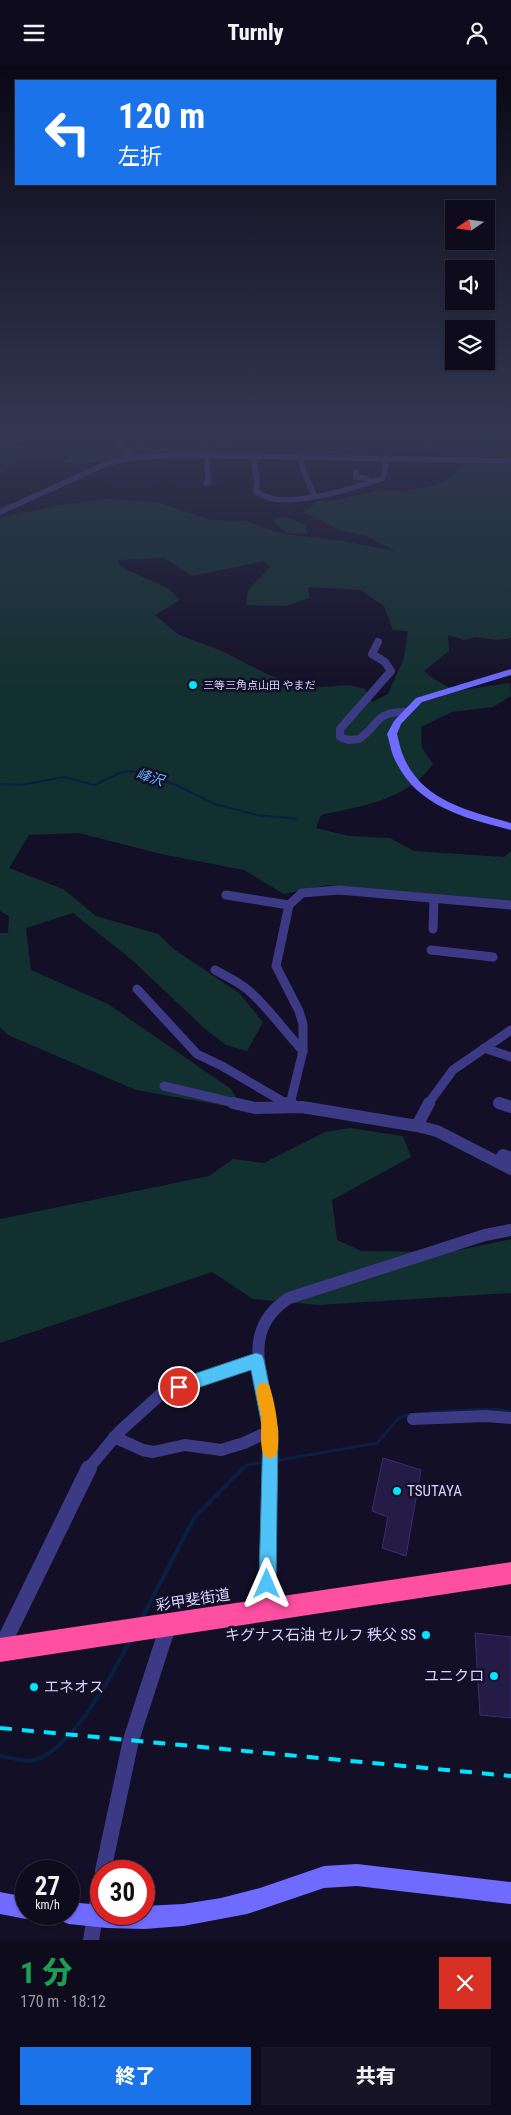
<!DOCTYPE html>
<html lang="ja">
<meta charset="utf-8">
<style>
body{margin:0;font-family:"Roboto Condensed","Noto Sans JP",sans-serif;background:#171425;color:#f1f3f6;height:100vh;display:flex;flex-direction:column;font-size:19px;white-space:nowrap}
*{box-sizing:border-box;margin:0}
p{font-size:16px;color:#9b9ba3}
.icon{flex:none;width:28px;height:28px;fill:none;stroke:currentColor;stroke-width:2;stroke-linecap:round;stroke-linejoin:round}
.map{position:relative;height:1875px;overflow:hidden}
.drawer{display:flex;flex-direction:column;background:#0e0b1c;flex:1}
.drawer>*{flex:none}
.guide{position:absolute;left:15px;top:15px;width:481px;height:105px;border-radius:0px;box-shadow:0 1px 4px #0004,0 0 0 1px #2e2b3b;background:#1a73e8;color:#fff;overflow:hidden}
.needle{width:32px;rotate:257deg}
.controls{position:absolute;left:445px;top:135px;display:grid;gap:10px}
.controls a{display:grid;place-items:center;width:50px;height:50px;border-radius:0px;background:#0e0b1c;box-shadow:0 1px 4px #0004,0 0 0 1px #2e2b3b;font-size:25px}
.speed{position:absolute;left:15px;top:1795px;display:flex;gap:10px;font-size:25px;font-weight:700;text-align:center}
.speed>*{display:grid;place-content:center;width:65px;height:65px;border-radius:50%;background:#0e0b1c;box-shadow:0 1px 4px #0004,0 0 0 1px #2e2b3b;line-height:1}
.speed small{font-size:12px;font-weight:400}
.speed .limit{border:8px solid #d22;background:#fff;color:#111}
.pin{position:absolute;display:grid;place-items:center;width:42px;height:42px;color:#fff;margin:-21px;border:2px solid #fff;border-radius:50%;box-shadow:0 1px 5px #0007}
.me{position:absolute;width:55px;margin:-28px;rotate:0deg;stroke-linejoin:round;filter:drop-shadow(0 0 4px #0008)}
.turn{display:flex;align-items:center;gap:18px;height:105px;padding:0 20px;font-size:22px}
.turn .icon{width:65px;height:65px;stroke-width:2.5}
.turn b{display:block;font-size:35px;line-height:42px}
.round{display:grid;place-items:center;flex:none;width:52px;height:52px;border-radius:0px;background:#171425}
.overview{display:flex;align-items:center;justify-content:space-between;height:85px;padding:0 20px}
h1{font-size:30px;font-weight:800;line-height:38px;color:#1e9e55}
.button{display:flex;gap:10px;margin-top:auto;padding:10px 20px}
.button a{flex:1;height:58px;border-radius:0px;background:#1a73e8;color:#fff;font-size:20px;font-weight:800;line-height:58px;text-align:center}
.button a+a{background:#171425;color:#f1f3f6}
header{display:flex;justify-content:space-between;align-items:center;height:65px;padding:0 20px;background:#0e0b1c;font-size:22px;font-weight:800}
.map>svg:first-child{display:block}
.green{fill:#12302f;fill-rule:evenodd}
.water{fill:#0a1f44}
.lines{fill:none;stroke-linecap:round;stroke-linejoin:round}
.stream-far3{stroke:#0a1f44;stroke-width:1}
.stream-far2{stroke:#0a1f44;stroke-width:2}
.stream-far1{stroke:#0a1f44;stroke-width:3}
.stream{stroke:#0a1f44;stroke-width:4}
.river{fill:#0a1f44;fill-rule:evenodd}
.building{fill:#241b47;stroke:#3b2d73}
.street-far4{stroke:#3d3a85;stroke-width:5.5}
.street-far3{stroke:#3d3a85;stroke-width:8}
.street-far2{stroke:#3d3a85;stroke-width:9}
.street-far1{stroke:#3d3a85;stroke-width:12}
.street{stroke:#3d3a85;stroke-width:16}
.secondary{fill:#6f6bff;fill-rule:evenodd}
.highway{fill:#ff4fa3;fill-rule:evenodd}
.rail{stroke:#00e5ff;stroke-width:4;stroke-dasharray:12 10;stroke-linecap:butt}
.route{fill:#4fc3f7;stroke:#337fa1}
.slow{fill:#f59e0b}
.poi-dot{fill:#00e5ff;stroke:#130f26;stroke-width:2}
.labels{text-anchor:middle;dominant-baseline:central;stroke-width:5;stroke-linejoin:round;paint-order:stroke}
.far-poi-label{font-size:11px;fill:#d9d4ff;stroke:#130f26;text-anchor:start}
.water-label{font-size:14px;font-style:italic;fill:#62b6ff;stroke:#130f26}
.near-poi-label{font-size:15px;fill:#d9d4ff;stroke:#130f26;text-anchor:start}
.near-street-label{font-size:15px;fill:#d9d4ff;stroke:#130f26}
</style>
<header><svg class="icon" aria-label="menu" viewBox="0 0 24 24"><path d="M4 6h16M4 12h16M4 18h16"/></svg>Turnly<svg class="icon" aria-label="person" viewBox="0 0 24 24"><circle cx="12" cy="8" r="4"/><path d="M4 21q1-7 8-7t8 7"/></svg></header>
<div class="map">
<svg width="511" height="1875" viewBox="0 0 511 1875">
<rect width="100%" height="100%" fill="#130f26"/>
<!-- green -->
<g class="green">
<path d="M 126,369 L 142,369 L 146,379 L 201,372 L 248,369 L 410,369 L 460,374 L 463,369 L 498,369 L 496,375 L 511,376 L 511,573 L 497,575 L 475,572 L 464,575 L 448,570 L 449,586 L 424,606 L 434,614 L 455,626 L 510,618 L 511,631 L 493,642 L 452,647 L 421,662 L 422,683 L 433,699 C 407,735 362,741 321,750 L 316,763 L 349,771 L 390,773 L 414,786 L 504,792 L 511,786 L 511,836 L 328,820 L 284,829 L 244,805 L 161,789 L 79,768 L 29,770 L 9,803 L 63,824 L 96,851 L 158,869 L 175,885 L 239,928 L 263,957 L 247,986 L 226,980 L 204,963 L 132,895 L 73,848 L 26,863 L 31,905 L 108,939 L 231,1024 L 243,1044 L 136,1025 L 8,970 L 0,962 L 0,868 L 8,868 L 9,851 L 0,846 L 0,453 L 59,440 L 106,434 L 156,437 L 211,455 L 245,456 L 283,469 L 343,476 L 395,486 L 369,472 L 339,465 L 304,447 L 318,436 L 337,435 L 380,425 L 402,427 L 437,420 L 451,412 L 465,400 L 507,398 L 503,392 L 393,379 L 375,378 L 357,380 L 342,376 L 325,379 L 300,377 L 202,386 L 181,384 L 94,397 L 64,398 L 69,391 L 43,388 L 28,395 L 13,394 L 0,399 L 0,386 L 30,378 L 83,377 L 114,380 L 124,375 ZM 165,493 L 192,511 L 264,496 L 270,502 L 248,525 L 246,540 L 286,541 L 310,533 L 308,522 L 360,525 L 384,541 L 393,565 L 408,566 L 404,593 L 388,629 L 372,637 L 365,624 L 349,620 L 321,622 L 288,617 L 267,609 L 222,586 L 179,570 L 155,550 L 180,535 L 169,524 L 121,502 L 117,495 Z"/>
<path d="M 276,453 L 289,453 L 306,460 L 305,464 L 308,469 L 290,468 L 281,465 L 280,461 L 275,459 Z"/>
<path d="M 350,1063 L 403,1071 L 411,1092 L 332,1135 L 337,1175 L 361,1186 L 450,1187 L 511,1174 L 511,1228 L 318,1240 L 253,1234 L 212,1207 L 0,1278 L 0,1154 L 209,1111 L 233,1094 L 264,1098 L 325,1067 Z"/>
</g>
<!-- water -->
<path class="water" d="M 311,369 L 388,370 L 444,378 L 511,382 L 511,387 L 421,379 L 373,372 L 328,372 L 156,384 L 97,390 L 54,388 L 32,391 L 0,408 L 0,402 L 17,391 L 41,385 L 81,387 Z"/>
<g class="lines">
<!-- stream-far3 -->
<g class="stream-far3">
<path d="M 468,381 L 474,376 L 466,371 L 470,369"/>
<path d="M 274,435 L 273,439 L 286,443 L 289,447"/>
<path d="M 29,436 L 50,435 L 66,430 L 75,424 L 127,416 L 164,420 L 194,416 L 229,420 L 256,427"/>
<path d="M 0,441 L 13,439"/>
</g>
<!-- stream-far2 -->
<path class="stream-far2" d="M 0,719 L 21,720 L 64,712 L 94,720 L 122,707 L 132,706 L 176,720 L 215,739 L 257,750 L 298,754"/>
<!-- stream-far1 -->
<g class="stream-far1">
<path d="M 430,1347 L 493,1344 L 511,1346"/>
<path d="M 274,1396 L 377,1378 L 399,1353 L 410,1349"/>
<path d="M 242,1404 L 246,1400 L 266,1397"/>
</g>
<!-- stream -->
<g class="stream">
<path d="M 142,1553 L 194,1453 L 243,1403"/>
<path d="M 0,1691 C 10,1692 26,1698 35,1695 C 72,1684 112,1610 130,1576"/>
</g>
<!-- river -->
<path class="river" d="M 125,369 L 139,371 L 147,384 L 146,386 L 140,386 L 133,375 L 127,374 Z"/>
</g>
<!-- building -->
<g class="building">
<path d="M 383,1393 L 421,1405 L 406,1491 L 382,1483 L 388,1452 L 372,1446 Z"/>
<path d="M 475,1568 L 511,1572 L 511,1653 L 480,1650 Z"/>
</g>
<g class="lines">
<!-- street-far4 -->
<g class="street-far4">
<path d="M 115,369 L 130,393"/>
<path d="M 0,380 L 44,369"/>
<path d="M 253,391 L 257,416 L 256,427 C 262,430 268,433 274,434 C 307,438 352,424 383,413 L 387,393"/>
<path d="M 301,391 L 302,402 L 314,430"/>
<path d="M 356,407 L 356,412 L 365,413 L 371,417"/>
<path d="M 206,418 L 208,417 L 207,391"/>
<path d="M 0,447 L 106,399 L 130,393 L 178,390 L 511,396"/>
</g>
<!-- street-far3 -->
<path class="street-far3" d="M 378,577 L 372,589 L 385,597 L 391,606 L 340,664 L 340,672 L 348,675 L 359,674 C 381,659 373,647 406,647"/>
<!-- street-far2 -->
<g class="street-far2">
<path d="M 226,830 L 289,840"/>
<path d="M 433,864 L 434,834"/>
<path d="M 431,885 L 493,892"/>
<path d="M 215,905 C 226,911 239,917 248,925 C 269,943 284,966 303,986"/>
<path d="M 137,924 L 197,989 L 222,1001 L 287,1039"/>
<path d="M 484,983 L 511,992"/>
<path d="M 164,1021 L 239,1039"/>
<path d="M 499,1038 L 502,1039"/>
<path d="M 290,1039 L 303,986 L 303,959 L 299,946 L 276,901 L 289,840 L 302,828 L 339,825 L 511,840"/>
<path d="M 428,1039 L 453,1005 L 511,965"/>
</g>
<!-- street-far1 -->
<g class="street-far1">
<path d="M 233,1038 L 255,1043 L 302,1042 L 417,1061 L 437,1066 L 511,1104"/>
<path d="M 285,1038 L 290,1041"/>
<path d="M 499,1038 L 511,1042"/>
<path d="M 290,1041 L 291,1038"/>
<path d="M 417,1061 L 429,1038"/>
<path d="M 498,1097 L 503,1090 L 511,1093"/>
<path d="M 413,1354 L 486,1351 L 511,1353"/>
<path d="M 114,1372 L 143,1385 L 153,1387 L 185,1380 L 221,1385 L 244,1378 L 270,1366"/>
<path d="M 88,1404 L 119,1367 L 161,1329 L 256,1295"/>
<path d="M 270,1404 C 270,1387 271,1370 269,1353 C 262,1307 241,1264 289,1233 L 485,1170 L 511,1165"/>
</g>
<!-- street -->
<g class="street">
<path d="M 270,1403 L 267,1501 L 272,1545"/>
<path d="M 7,1584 L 7,1571 L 89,1403"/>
<path d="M 103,1806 L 131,1675 L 168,1561"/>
<path d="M 91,1875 L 101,1816"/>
</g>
<!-- secondary -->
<g class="secondary">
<path d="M 511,604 L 511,610 L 422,637 L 401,659 L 397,669 C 399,677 401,687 405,695 C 425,737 470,746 511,758 L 511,765 C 465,753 417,742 395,695 C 391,687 390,678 387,669 L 394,656 L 416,633 Z"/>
<path d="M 357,1799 L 511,1817 L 511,1839 L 357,1821 L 324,1823 L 247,1849 L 183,1861 L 145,1864 L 107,1863 L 69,1859 L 61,1856 L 58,1849 L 69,1849 L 69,1837 L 101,1840 L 101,1849 L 144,1849 L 144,1841 L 183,1839 L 221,1833 L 260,1823 L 324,1801 Z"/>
<path d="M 0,1827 L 26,1832 L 26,1849 L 35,1849 L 34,1851 L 26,1854 L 0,1849 Z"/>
</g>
<!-- highway -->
<path class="highway" d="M 511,1497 L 511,1519 L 0,1597 L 0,1573 Z"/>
<!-- rail -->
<path class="rail" d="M 0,1663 L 511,1711"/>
</g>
<!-- sky -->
<linearGradient id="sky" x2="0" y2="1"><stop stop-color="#0a0815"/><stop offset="0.58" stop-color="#333752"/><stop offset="1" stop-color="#333752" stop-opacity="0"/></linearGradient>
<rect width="511" height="632" fill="url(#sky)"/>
<!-- route -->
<path class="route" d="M 256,1288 L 262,1290 L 264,1295 L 278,1366 L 276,1519 L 273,1525 L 267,1527 L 261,1525 L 259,1519 L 263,1366 L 251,1305 L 179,1329 L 173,1327 L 171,1322 L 173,1317 L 179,1314 Z"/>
<!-- slow -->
<path class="slow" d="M 263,1317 L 269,1320 C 275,1336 282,1375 276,1391 L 270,1394 L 264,1391 C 259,1379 262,1364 261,1351 C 260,1341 254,1330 258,1320 Z"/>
<!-- markers -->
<g class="poi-dot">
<circle cx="193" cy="620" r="5"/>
<circle cx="397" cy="1426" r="5"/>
<circle cx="426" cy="1570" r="5"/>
<circle cx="494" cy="1611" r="5"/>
<circle cx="34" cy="1622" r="5"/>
</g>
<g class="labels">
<!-- far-poi labels -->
<g class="far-poi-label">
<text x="203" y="620">三等三角点山田 やまだ</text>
</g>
<!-- water labels -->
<g class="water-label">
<text transform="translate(150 712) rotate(17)">峰沢</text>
</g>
<!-- near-poi labels -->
<g class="near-poi-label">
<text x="407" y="1426">TSUTAYA</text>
<text x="416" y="1570" text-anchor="end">キグナス石油 セルフ 秩父 SS</text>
<text x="484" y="1611" text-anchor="end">ユニクロ</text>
<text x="44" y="1622">エネオス</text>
</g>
<!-- near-street labels -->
<g class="near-street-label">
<text transform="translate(193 1535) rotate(-9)">彩甲斐街道</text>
</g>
</g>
</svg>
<div class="controls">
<a><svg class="needle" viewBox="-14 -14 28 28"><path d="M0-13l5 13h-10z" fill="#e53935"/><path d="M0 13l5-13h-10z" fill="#9b9ba3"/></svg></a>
<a><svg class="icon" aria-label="sound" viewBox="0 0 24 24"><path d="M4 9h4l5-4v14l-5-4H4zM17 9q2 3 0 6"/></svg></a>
<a><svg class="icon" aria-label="layers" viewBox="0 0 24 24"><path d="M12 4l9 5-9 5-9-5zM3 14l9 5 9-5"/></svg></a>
</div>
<div class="speed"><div>27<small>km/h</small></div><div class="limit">30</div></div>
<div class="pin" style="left:179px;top:1322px;background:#d93025"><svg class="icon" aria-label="arrive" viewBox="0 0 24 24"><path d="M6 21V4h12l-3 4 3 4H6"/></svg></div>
<svg class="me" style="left:267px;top:1519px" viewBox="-20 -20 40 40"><path d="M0-17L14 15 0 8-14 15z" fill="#4fc3f7" stroke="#fff" stroke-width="4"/></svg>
<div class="guide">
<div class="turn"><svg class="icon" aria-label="left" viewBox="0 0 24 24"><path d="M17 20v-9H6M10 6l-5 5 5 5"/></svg><div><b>120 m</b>左折</div></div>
</div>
</div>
<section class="drawer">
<div class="overview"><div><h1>1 分</h1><p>170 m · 18:12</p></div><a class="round" style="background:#d93025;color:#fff"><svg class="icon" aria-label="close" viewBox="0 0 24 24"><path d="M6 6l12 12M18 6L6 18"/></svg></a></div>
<div class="button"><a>終了</a><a>共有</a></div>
</section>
